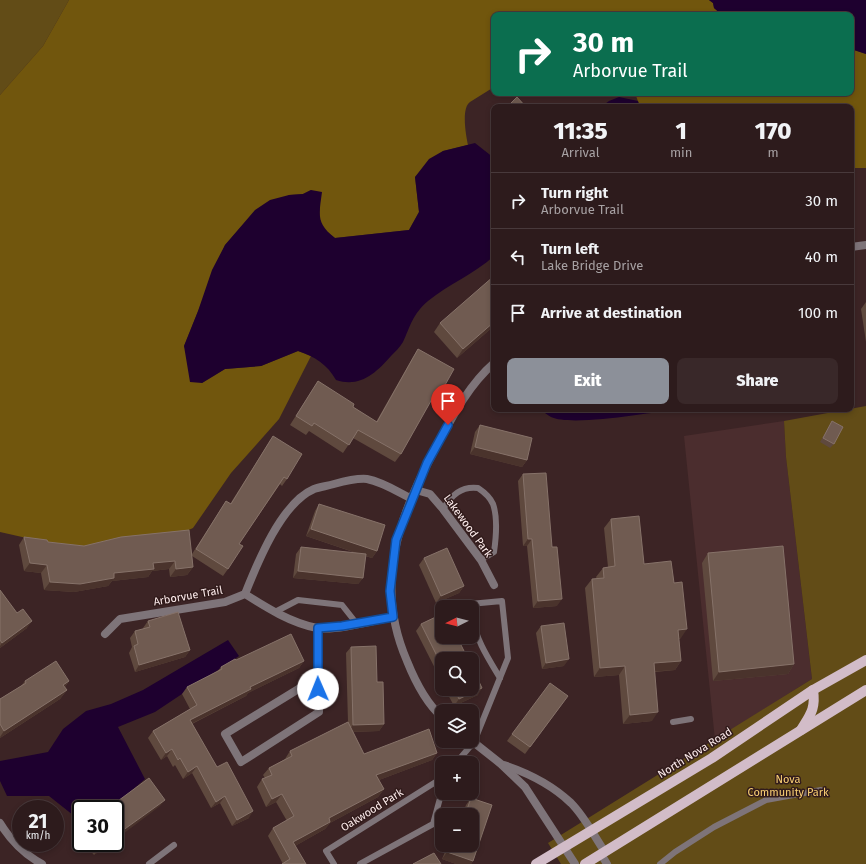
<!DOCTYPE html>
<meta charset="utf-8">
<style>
body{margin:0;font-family:"Fira Sans",sans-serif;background:#392829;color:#f1f3f6;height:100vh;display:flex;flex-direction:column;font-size:15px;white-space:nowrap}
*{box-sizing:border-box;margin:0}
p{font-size:13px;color:#a7a1a3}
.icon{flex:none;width:22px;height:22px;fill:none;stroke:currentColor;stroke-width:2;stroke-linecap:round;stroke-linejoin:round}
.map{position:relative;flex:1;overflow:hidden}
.side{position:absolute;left:491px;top:104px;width:363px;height:308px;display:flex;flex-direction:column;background:#2d1b1c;border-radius:8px;box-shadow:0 2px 6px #0003,0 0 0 1px #48393b}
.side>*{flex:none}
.top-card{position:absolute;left:491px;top:12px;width:363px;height:84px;border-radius:8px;box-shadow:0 2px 6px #0003,0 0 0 1px #48393b;background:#0b6e4f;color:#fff;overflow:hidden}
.needle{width:26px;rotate:264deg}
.buttons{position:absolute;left:435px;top:600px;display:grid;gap:8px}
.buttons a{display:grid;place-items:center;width:44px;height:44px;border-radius:8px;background:#2d1b1c;box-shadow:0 2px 6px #0003,0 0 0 1px #48393b;font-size:20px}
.speed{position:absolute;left:12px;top:800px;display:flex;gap:8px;font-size:20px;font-weight:700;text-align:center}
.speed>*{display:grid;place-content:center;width:52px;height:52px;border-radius:50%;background:#2d1b1c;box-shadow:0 2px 6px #0003,0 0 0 1px #48393b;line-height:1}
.speed small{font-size:10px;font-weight:400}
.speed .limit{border:2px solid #111;border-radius:6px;background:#fff;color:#111}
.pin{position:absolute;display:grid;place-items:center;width:34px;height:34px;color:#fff;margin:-41px -17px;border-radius:50% 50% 50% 0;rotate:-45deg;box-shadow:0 0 4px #0007}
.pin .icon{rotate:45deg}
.me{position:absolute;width:44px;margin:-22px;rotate:359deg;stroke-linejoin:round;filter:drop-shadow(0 0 3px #0008)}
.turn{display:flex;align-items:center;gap:14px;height:84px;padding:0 16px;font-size:18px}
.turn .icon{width:52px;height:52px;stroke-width:2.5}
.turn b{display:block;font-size:28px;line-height:34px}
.eta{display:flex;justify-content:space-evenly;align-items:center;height:68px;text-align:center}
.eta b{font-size:24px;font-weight:800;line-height:28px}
.cta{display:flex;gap:8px;margin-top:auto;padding:8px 16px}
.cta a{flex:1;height:46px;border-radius:8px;background:#8c9099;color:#fff;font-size:16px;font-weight:800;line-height:46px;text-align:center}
.cta a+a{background:#392829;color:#f1f3f6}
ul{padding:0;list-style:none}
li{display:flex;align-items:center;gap:12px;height:56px;padding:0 16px;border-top:1px solid #48393b}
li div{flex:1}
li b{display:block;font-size:15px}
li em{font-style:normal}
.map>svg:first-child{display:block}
.built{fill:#4b2d2e}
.green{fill:#624c17}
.forest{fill:#71560d}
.water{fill:#1e002f}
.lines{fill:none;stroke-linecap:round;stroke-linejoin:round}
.service{stroke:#7e7479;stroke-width:6}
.minor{stroke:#7e7479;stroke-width:8}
.primary{stroke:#d2bcc8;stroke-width:10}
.wall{fill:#5f493e}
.shaded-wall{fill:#4a332c}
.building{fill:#705b51;stroke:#867269}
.route-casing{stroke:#114b97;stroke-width:10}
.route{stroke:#1a73e8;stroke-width:7}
.labels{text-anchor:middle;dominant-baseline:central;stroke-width:3;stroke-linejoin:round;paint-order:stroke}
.street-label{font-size:11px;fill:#fdecec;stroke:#311b1b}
.park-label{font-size:11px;fill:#fad074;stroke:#311b1b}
</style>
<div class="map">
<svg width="866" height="864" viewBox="0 0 866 864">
<rect width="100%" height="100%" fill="#3c2425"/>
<!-- built -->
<path class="built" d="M 784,421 L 786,457 L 812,679 L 715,740 L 684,436 Z"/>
<!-- green -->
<g class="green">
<path d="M 0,0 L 69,0 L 43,46 L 0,95 Z"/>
<path d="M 866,406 L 866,864 L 561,864 L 548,843 L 812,679 L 786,457 L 784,421 Z"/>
</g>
<!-- forest -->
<g class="forest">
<path d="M 69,0 L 709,0 L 713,3 L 714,8 L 722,15 L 494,15 L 494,87 C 486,92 478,97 470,102 C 461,108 466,136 468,145 L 443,151 L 415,177 L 419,212 L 409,230 L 335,238 L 324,230 L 319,219 L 320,208 L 311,190 L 303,194 L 289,195 L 240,228 L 225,245 L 184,346 L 202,383 L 225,369 L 261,366 L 298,351 L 311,356 L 279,419 L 231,473 L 193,528 L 152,547 L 62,546 L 0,532 L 0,95 L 43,46 Z"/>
<path d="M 851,49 L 866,54 L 866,168 L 851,168 L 851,107 L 640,107 L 635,93 L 851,93 Z"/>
</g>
<!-- water -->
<g class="water">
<path d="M 709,0 L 866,0 L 866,54 L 851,49 L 851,15 L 722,15 L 714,8 L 713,3 Z"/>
<path d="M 619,97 L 638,101 L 640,107 L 601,107 L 609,101 Z"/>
<path d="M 475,143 L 494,158 L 494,256 C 474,274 449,284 428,301 C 412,315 411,325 403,342 C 400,347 395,352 391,356 C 376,373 360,388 336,380 C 327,364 315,357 298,351 L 261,366 L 225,369 L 202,383 L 190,382 L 184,346 L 198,311 L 212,270 L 225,245 L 255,210 L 270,200 L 289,195 L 303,194 L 311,190 L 322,192 C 319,215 316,223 335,238 L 409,230 L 419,212 L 415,177 L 429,159 L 443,151 Z"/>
<path d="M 541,409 L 680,409 C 653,412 572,427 551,417 C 547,415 544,412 541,409 Z"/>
<path d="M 228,640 L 239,656 L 155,712 L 118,727 L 145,779 L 110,809 L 81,809 L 81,819 L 78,819 L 49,796 L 7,796 L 0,781 L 0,761 L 48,752 L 63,729 L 86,711 L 111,704 L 143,690 Z"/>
</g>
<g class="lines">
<!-- service -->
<g class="service">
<path d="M 443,509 C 452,495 461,486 478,488 C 484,492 490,497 493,504 C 498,518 496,538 494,552 L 481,560"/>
<path d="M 275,612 L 298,600 L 342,605 L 357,624"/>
<path d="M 472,616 C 476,640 488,658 500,678"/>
<path d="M 673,722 L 691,719"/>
<path d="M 456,763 L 474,742 L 508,658 L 502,601 L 470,604 L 471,607"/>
<path d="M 149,864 L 174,845"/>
<path d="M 334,864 L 326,851 L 442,778"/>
<path d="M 360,864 L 433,824 L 442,791"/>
<path d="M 660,864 L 675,852 L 714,827 L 766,800 L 821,790"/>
</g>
<!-- minor -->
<g class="minor">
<path d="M 851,247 L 866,245"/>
<path d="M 416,490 L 430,494 L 443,509 L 481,560 L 494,585"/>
<path d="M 245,594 C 257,564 281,503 314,489 C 320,487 327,486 334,484 C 345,481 356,478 367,479 C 383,482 398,492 412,499"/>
<path d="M 105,634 L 120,619 L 225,602 L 245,594 C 267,608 291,623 317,628 C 336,631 373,621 393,617"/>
<path d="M 318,677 L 225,734 L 241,762 L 319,712 L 318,628"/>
<path d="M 442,717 C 426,703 415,681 407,661 C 372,581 401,511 440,440 C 455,412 470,384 494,363"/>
<path d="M 472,741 L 501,764 L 525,787 L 575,864"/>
<path d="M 504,765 C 528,773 552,785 571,803 C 585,817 594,836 605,852"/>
<path d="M 0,823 C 11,841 24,854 42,864"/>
<path d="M 601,854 L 607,864"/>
</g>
<!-- primary -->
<g class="primary">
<path d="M 801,730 C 810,715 816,709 813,690"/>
<path d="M 536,864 L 712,758 L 813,690 L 866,660"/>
<path d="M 585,864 L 866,690"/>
</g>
</g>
<!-- wall -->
<g class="wall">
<path d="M 866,302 L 866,342 L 861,309 Z"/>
<path d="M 440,323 L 494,326 L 457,358 L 434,332 Z"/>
<path d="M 418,349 L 440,394 L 434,402 L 431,400 L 401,454 L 395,462 L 353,438 L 343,453 L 309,431 L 306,435 L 290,425 L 318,381 L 353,407 L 376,422 L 413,357 Z"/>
<path d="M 832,421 L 834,444 L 830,448 L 820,442 Z"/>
<path d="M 480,425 L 527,460 L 522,467 L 470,454 L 475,432 Z"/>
<path d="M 273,436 L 287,479 L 282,486 L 280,484 L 239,544 L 228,569 L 223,576 L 192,556 L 193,567 L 187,575 L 170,577 L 169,569 L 152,571 L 148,577 L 112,581 L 108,586 L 74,592 L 44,590 L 41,573 L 24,571 L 19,545 L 24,537 L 48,542 L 84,546 L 192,554 L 226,501 L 230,504 Z"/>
<path d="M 523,474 L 552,547 L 557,606 L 533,608 L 527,546 L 523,546 L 518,481 Z"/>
<path d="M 319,504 L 377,551 L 372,558 L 365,556 L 363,578 L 358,584 L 293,578 L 296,554 L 301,547 L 356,553 L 306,536 L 315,511 Z"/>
<path d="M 611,519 L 644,564 L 674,583 L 681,638 L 679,639 L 681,661 L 675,670 L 655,672 L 652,721 L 623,724 L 619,675 L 594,677 L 585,588 L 592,579 L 597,579 L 596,577 L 603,568 L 608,567 L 604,528 Z"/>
<path d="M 708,553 L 794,664 L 788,674 L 713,681 L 702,563 Z"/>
<path d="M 424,558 L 464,586 L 459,593 L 436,603 L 419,565 Z"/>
<path d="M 0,590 L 27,628 L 0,648 Z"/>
<path d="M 148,621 L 190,650 L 185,657 L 135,672 L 129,653 L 132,647 L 130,638 L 135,631 L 144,629 L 143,628 Z"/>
<path d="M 421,624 L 442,659 L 442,682 L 416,631 Z"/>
<path d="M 541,626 L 564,666 L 542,669 L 536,633 Z"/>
<path d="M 351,647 L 377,682 L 384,724 L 379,731 L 353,732 L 364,754 L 437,753 L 432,760 L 379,780 L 384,789 L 378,797 L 330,823 L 325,829 L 295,846 L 306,864 L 283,864 L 268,836 L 273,828 L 287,821 L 276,802 L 266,807 L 257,787 L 262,779 L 265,778 L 263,775 L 269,768 L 285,759 L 290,751 L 348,722 L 346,653 Z"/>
<path d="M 236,660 L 304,661 L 299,668 L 248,693 L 246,696 L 192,724 L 217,767 L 249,818 L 232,826 L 220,803 L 211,808 L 192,773 L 183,779 L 175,765 L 173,767 L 167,756 L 161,760 L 148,738 L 153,731 L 190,709 L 182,694 L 187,687 L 217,672 L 221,667 Z"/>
<path d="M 25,681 L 69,681 L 65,687 L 67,690 L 60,699 L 0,738 L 0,699 L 21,686 Z"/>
<path d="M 445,689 L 472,689 L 478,695 L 454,706 Z"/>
<path d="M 568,696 L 525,754 L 507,741 L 512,734 Z"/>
<path d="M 471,798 L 492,805 L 473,861 L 471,864 L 456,864 L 442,859 L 447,847 L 448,845 L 472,845 L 472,815 L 462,815 L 466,805 Z"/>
<path d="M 81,824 L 81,838 L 76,831 Z"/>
<path d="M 84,843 L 110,843 L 94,855 Z"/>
</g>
<!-- shaded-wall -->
<g class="shaded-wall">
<path d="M 494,322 L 494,326 L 457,358 L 463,349 Z"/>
<path d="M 475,447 L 527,460 L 522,467 L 470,454 Z"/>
<path d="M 311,529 L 377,551 L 372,558 L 306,536 Z"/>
<path d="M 528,539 L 532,539 L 527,546 L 523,546 Z"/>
<path d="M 175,561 L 169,569 L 152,571 L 148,577 L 112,581 L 108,586 L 74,592 L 44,590 L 50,582 L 114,573 L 153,563 Z"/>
<path d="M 30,563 L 47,565 L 41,573 L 24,571 Z"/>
<path d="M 193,567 L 187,575 L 170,577 L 176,569 Z"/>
<path d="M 298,571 L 363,578 L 358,584 L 293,578 Z"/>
<path d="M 464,586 L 459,593 L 436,603 L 441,596 Z"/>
<path d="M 562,599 L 557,606 L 533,608 L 538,601 Z"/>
<path d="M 32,621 L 27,628 L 0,648 L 0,646 L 2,643 Z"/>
<path d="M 687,629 L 681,638 L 672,639 L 678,630 Z"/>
<path d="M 190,650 L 185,657 L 135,672 L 139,665 Z"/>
<path d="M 569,659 L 564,666 L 542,669 L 546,663 Z"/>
<path d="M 304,661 L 299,668 L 248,693 L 246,696 L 185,727 L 190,720 L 250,687 Z"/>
<path d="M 681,661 L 675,670 L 647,672 L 654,663 Z"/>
<path d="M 794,664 L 788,674 L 713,681 L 719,672 Z"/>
<path d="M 625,666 L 619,675 L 594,677 L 600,668 Z"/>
<path d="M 69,681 L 63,690 L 63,685 Z"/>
<path d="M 482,688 L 478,695 L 454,706 L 459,699 Z"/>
<path d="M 67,690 L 60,699 L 0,738 L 0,737 L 4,731 Z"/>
<path d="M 658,712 L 652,721 L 623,724 L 630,715 Z"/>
<path d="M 384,724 L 379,731 L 348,732 L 353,725 Z"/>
<path d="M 172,749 L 167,756 L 161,760 L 166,753 Z"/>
<path d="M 437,753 L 432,760 L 371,783 L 376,775 Z"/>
<path d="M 197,766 L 192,773 L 183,779 L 188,772 Z"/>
<path d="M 384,789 L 378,797 L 330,823 L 325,829 L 288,850 L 293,842 L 329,818 Z"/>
<path d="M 282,794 L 276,802 L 266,807 L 272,799 Z"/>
<path d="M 225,796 L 220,803 L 211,808 L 216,802 Z"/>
<path d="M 165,800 L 160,806 L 115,840 L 115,836 Z"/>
<path d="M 253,811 L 249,818 L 232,826 L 237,820 Z"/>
<path d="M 106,843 L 110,843 L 94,855 L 99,848 Z"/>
<path d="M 447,852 L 473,861 L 471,864 L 456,864 L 442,859 Z"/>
</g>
<!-- building -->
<g class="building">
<path d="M 517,97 L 526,107 L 507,107 Z"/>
<path d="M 494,276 L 494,322 L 463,349 L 440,323 Z"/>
<path d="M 418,349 L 454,369 L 440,394 L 436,392 L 401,454 L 358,430 L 349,445 L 314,423 L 312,426 L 296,416 L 318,381 L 354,404 L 353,407 L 377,422 Z"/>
<path d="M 832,421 L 843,427 L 834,444 L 823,438 Z"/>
<path d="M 480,425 L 532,438 L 527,460 L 475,447 Z"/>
<path d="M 273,436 L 302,454 L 287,479 L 284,477 L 239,544 L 243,546 L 228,569 L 196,549 L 226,501 L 231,504 Z"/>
<path d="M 546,473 L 552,547 L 557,547 L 562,599 L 538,601 L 532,539 L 528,539 L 523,474 Z"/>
<path d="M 319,504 L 385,525 L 377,551 L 311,529 Z"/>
<path d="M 639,516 L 644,564 L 671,561 L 674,583 L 682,582 L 687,629 L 678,630 L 681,661 L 654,663 L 658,712 L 630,715 L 625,666 L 600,668 L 592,579 L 604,578 L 603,568 L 615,566 L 611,519 Z"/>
<path d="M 189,530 L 193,567 L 176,569 L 175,561 L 153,563 L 154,569 L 114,573 L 114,578 L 80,584 L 50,582 L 47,565 L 30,563 L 24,537 L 47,540 L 48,542 L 84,546 L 121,537 Z"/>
<path d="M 783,546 L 794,664 L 719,672 L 708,553 Z"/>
<path d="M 301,547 L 366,554 L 363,578 L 298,571 Z"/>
<path d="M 447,548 L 464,586 L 441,596 L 424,558 Z"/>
<path d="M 0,590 L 17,613 L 23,609 L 32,621 L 2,643 L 0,640 Z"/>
<path d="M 178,612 L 190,650 L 139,665 L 134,646 L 138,644 L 135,631 L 150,627 L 148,621 Z"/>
<path d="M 442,614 L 442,637 L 457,637 L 468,659 L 442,659 L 442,666 L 421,624 Z"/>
<path d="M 564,623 L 569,659 L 546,663 L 541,626 Z"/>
<path d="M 291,634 L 304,661 L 250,687 L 251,689 L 190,720 L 217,767 L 227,762 L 253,811 L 237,820 L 225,796 L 216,802 L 197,766 L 188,772 L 180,758 L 178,760 L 172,749 L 166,753 L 153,731 L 197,705 L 187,687 L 222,669 L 221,667 L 235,659 L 236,660 Z"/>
<path d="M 376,646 L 377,682 L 383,682 L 384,724 L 353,725 L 351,647 Z"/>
<path d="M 56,661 L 69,681 L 63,685 L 67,690 L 4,731 L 0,724 L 0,699 L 26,683 L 25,681 Z"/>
<path d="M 472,667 L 482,688 L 459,699 L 454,689 L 472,689 Z"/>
<path d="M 550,683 L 568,696 L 530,747 L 512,734 Z"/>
<path d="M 348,722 L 364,754 L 429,729 L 437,753 L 376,775 L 384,789 L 329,818 L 330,822 L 293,842 L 306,864 L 282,864 L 290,859 L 273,828 L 294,816 L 282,794 L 272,799 L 262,779 L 272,775 L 269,768 L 292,756 L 290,751 Z"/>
<path d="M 149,778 L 165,800 L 115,836 L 115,809 L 107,809 Z"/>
<path d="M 471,798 L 492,805 L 473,861 L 447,852 L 450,845 L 472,845 L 472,815 L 465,815 Z"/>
<path d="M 94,843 L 106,843 L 99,848 Z"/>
<path d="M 434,853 L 441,864 L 413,864 Z"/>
</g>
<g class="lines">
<!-- route casing -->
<g class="route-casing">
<path id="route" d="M 318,689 L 318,628 L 342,626 L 393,617 L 390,591 L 396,540 L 427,463 L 448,425"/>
</g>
<!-- route -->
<use href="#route" class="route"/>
</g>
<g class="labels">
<!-- street labels -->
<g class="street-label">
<text transform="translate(468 526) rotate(54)">Lakewood Park</text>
<text transform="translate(188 596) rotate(-10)">Arborvue Trail</text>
<text transform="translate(695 753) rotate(-32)">North Nova Road</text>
<text transform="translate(372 810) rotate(-32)">Oakwood Park</text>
</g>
<!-- park labels -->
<g class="park-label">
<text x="788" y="779">Nova<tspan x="788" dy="13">Community Park</tspan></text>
</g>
</g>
</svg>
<div class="buttons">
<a><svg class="needle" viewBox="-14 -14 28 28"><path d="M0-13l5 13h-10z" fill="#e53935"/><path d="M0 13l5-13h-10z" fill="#a7a1a3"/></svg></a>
<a><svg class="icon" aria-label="search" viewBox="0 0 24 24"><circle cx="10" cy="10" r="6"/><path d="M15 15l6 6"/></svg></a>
<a><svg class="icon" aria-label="layers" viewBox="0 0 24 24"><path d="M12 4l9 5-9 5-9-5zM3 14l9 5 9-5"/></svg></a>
<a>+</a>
<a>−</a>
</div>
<div class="speed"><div>21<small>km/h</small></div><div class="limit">30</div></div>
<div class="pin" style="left:448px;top:425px;background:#d93025"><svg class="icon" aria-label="arrive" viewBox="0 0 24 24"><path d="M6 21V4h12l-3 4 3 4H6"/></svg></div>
<svg class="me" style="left:318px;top:689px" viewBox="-20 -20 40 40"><circle r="19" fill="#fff"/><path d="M0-13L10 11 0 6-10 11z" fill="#1a73e8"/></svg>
<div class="top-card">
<div class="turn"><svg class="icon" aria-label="right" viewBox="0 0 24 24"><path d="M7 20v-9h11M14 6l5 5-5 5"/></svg><div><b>30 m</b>Arborvue Trail</div></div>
</div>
<section class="side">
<div class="eta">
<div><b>11:35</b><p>Arrival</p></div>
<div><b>1</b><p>min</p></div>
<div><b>170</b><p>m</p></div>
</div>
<ul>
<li><svg class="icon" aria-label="right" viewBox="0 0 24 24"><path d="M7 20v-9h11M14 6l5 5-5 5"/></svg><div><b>Turn right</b><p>Arborvue Trail</p></div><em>30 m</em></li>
<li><svg class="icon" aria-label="left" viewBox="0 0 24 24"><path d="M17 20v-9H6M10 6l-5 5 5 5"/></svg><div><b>Turn left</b><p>Lake Bridge Drive</p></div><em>40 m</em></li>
<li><svg class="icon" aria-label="arrive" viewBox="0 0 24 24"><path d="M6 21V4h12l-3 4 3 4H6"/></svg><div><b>Arrive at destination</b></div><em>100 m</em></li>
</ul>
<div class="cta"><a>Exit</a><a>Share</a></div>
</section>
</div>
